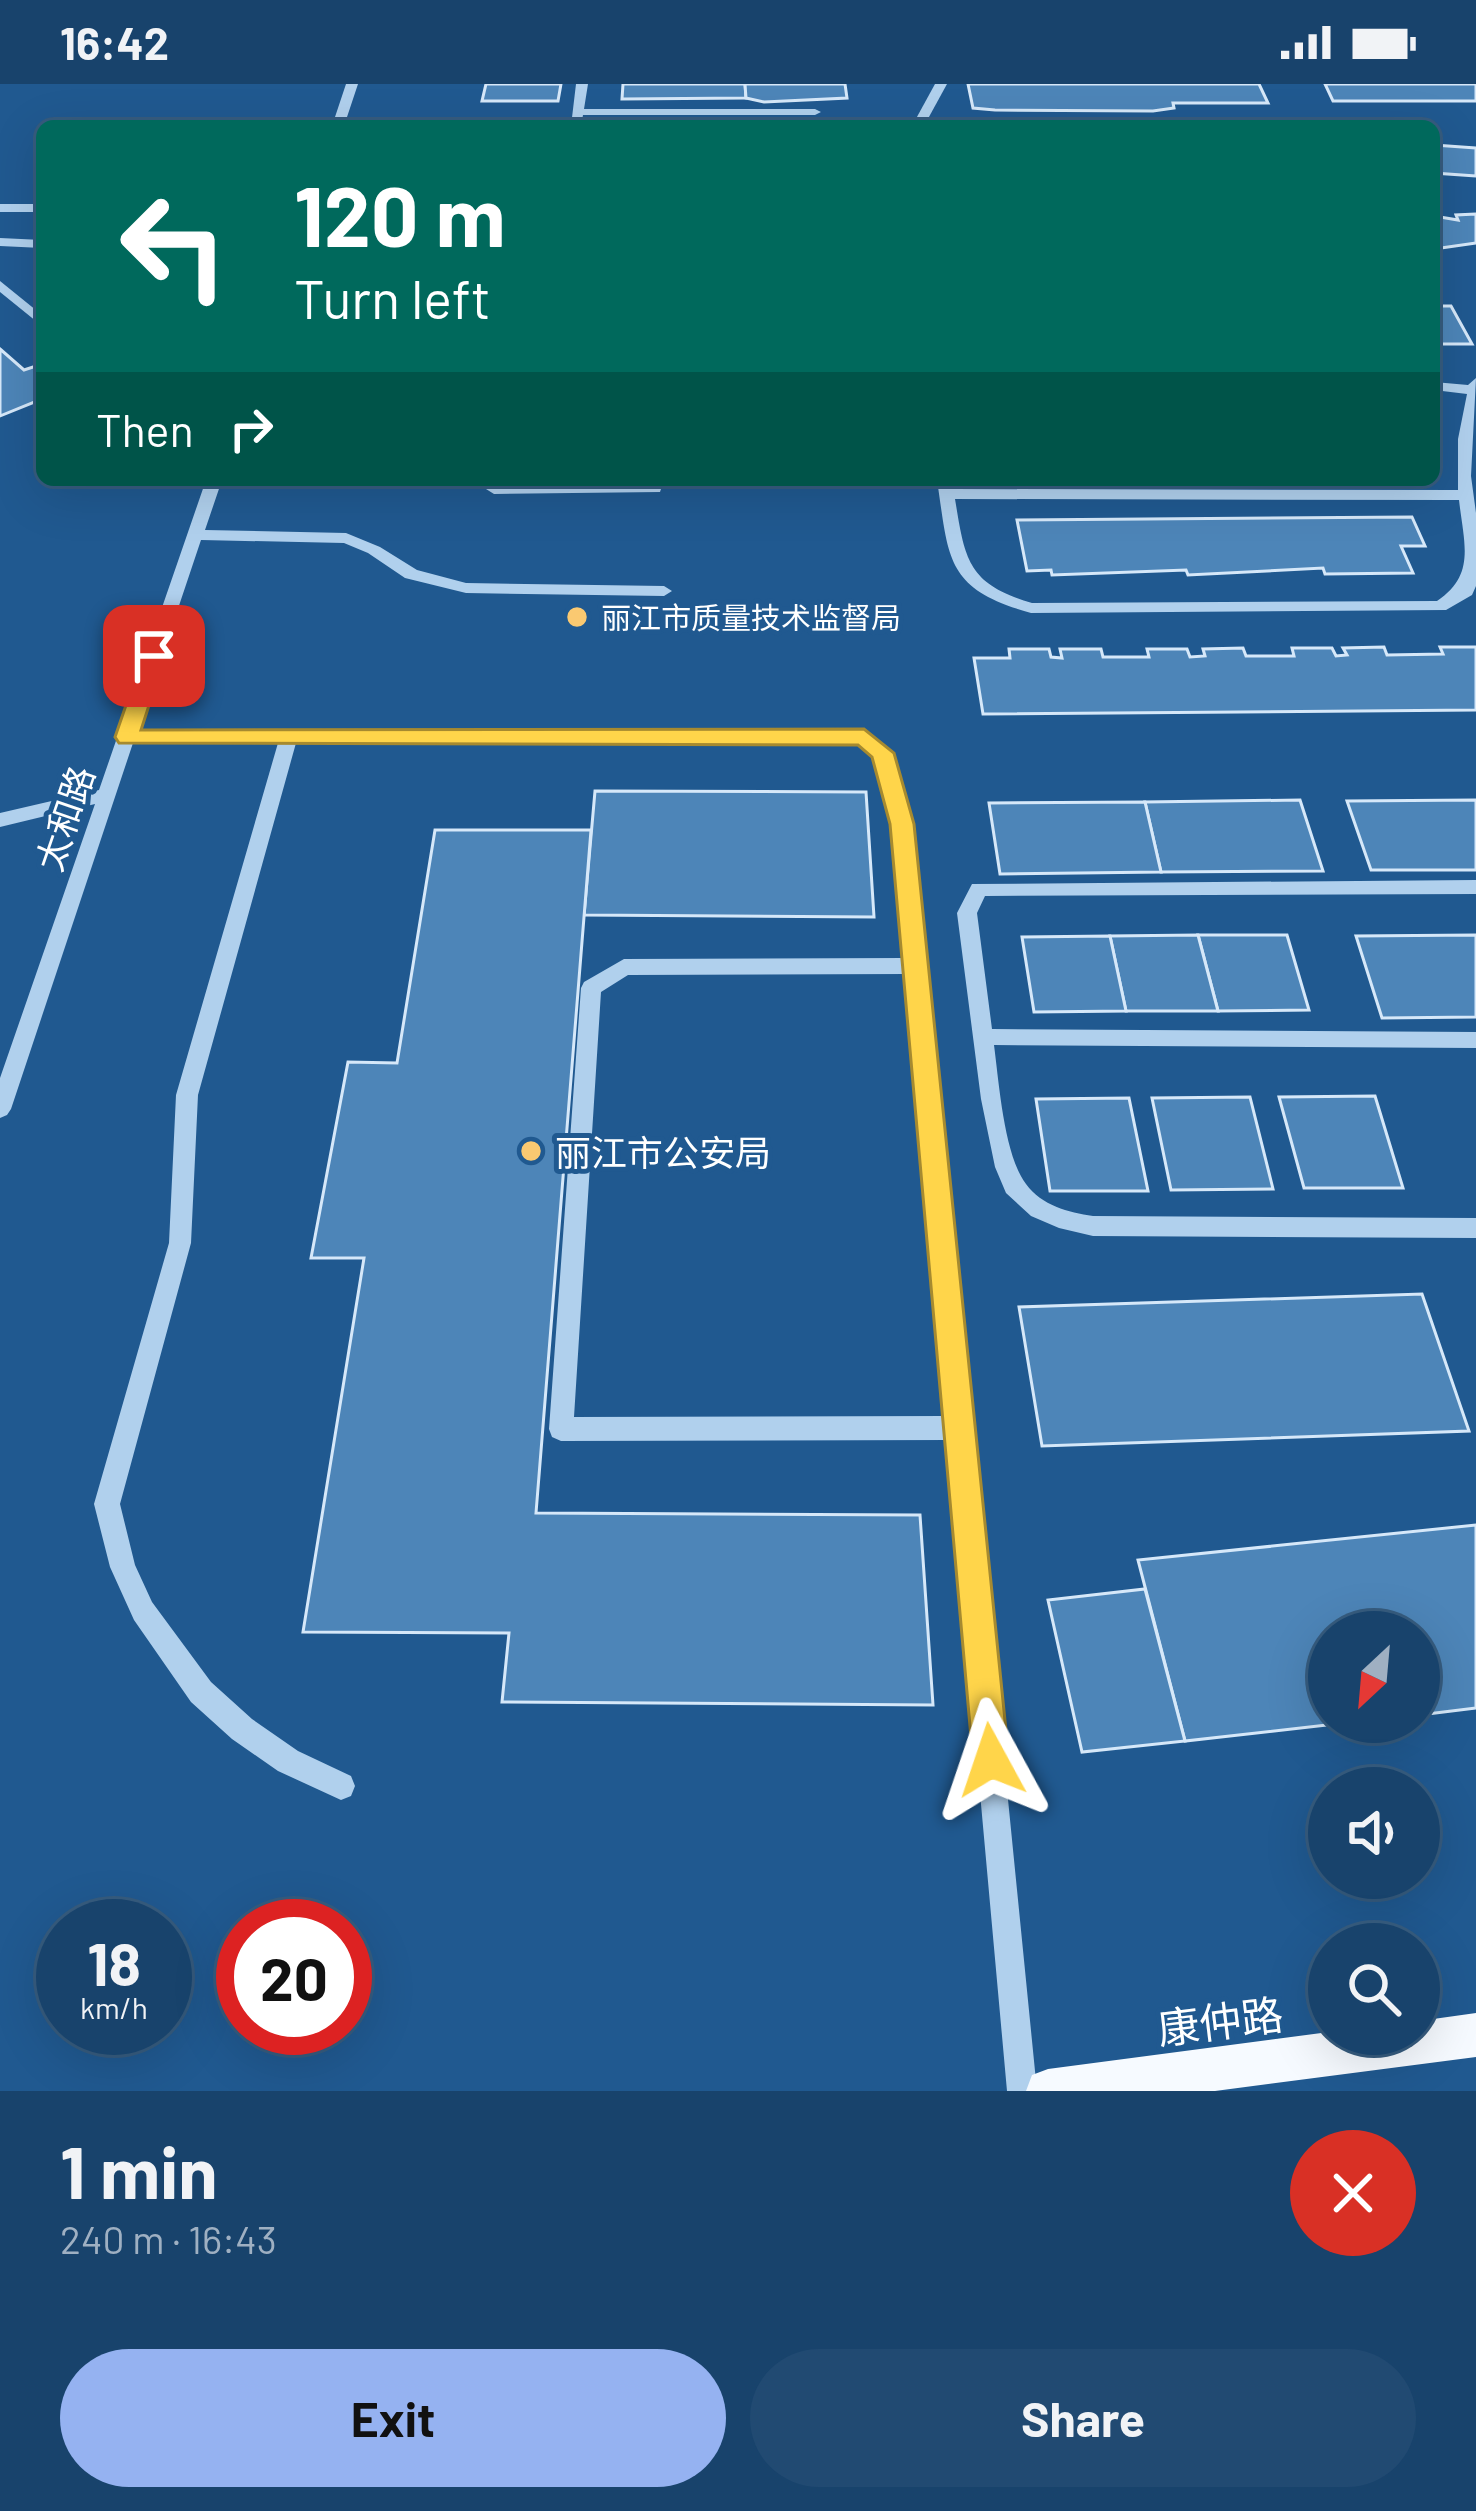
<!DOCTYPE html>
<meta charset="utf-8">
<style>
body{margin:0;font-family:Barlow,"Noto Sans SC",sans-serif;background:#214a72;color:#f1f3f6;height:100vh;display:flex;flex-direction:column;font-size:45px;white-space:nowrap}
*{box-sizing:border-box;margin:0}
p{font-size:39px;color:#9fb0c2}
.icon{flex:none;width:66px;height:66px;fill:none;stroke:currentColor;stroke-width:2;stroke-linecap:round;stroke-linejoin:round}
.map{position:relative;height:2007px;overflow:hidden}
.panel{display:flex;flex-direction:column;background:#18436c;flex:1}
.panel>*{flex:none}
.top-card{position:absolute;left:36px;top:36px;width:1404px;height:366px;border-radius:18px;box-shadow:0 12px 48px #0002,0 0 0 3px #365c7f;background:#00695c;color:#fff;overflow:hidden}
.needle{width:78px;rotate:206deg}
.buttons{position:absolute;left:1308px;top:1527px;display:grid;gap:24px}
.buttons a{display:grid;place-items:center;width:132px;height:132px;border-radius:50%;background:#18436c;box-shadow:0 12px 48px #0002,0 0 0 3px #365c7f;font-size:60px}
.speed{position:absolute;left:36px;top:1815px;display:flex;gap:24px;font-size:60px;font-weight:700;text-align:center}
.speed>*{display:grid;place-content:center;width:156px;height:156px;border-radius:50%;background:#18436c;box-shadow:0 12px 48px #0002,0 0 0 3px #365c7f;line-height:1}
.speed small{font-size:30px;font-weight:400}
.speed .limit{border:18px solid #d22;background:#fff;color:#111}
.pin{position:absolute;display:grid;place-items:center;width:102px;height:102px;color:#fff;margin:-51px;border-radius:24px;box-shadow:0 6px 18px #0006}
.me{position:absolute;width:132px;margin:-66px;rotate:355deg;stroke-linejoin:round;filter:drop-shadow(0 0 9px #0008)}
.turn{display:flex;align-items:center;gap:42px;height:252px;padding:0 60px;font-size:54px}
.turn .icon{width:156px;height:156px;stroke-width:2.5}
.turn b{display:block;font-size:84px;line-height:102px}
.then{display:flex;align-items:center;height:114px;padding:0 60px;background:#0003;gap:24px;font-size:45px}
.round{display:grid;place-items:center;flex:none;width:126px;height:126px;border-radius:63px;background:#214a72}
.headline{display:flex;align-items:center;justify-content:space-between;height:204px;padding:0 60px}
h1{font-size:72px;font-weight:700;line-height:90px}
.cta{display:flex;gap:24px;margin-top:auto;padding:24px 60px}
.cta a{flex:1;height:138px;border-radius:72px;background:#95b2f1;color:#111;font-size:48px;font-weight:700;line-height:138px;text-align:center}
.cta a+a{background:#214a72;color:#f1f3f6}
.status{display:flex;justify-content:space-between;align-items:center;height:84px;padding:0 60px;background:#18436c;direction:ltr}
.status svg{height:33px;fill:currentColor}
.map>svg:first-child{display:block}
.building{fill:#4d85b8;stroke:#d6e8f9;stroke-width:3}
.lines{fill:none;stroke-linecap:round;stroke-linejoin:round}
.minor{fill:#b0d0ed;fill-rule:evenodd}
.major{fill:#f6faff;fill-rule:evenodd}
.route{fill:#ffd54a;stroke:#a68a30;stroke-width:3}
.poi-dot{fill:#fac971;stroke:#205990;stroke-width:4.5}
.labels{text-anchor:middle;dominant-baseline:central;stroke-width:10;stroke-linejoin:round;paint-order:stroke}
.far-poi-label{font-size:30px;fill:#fff;stroke:#205990;text-anchor:start}
.street-label{font-size:36px;fill:#fff;stroke:#205990}
.poi-label{font-size:36px;fill:#fff;stroke:#205990;text-anchor:start}
.near-street-label{font-size:42px;fill:#fff;stroke:#205990}
</style>
<div class="status"><b>16:42</b><svg viewBox="0 0 49 12"><path d="M0 12V9h3v3zM5 12V6h3v6zM10 12V3h3v9zM15 12V0h3v12zM26 1h20v11H26zM47 4h2v5h-2z"/></svg></div>
<div class="map">
<svg width="1476" height="2007" viewBox="0 0 1476 2007">
<rect width="100%" height="100%" fill="#205990"/>
<!-- building -->
<g class="building">
<path d="M 486,0 L 561,0 L 558,17 L 482,17 Z"/>
<path d="M 623,0 L 745,0 L 746,14 L 622,15 Z"/>
<path d="M 745,0 L 845,0 L 847,14 L 764,18 L 746,14 Z"/>
<path d="M 968,0 L 1259,0 L 1268,19 L 1173,19 L 1174,24 L 1153,27 L 995,26 L 973,24 Z"/>
<path d="M 1325,0 L 1476,0 L 1476,17 L 1333,17 Z"/>
<path d="M 1434,61 L 1476,64 L 1476,92 L 1434,89 Z"/>
<path d="M 1476,130 L 1476,159 L 1434,165 L 1434,132 L 1458,136 L 1456,131 Z"/>
<path d="M 1434,222 L 1451,222 L 1472,260 L 1434,260 Z"/>
<path d="M 0,265 L 24,286 L 42,280 L 42,315 L 0,332 Z"/>
<path d="M 1412,433 L 1425,462 L 1401,462 L 1413,489 L 1325,490 L 1323,484 L 1188,491 L 1186,486 L 1052,491 L 1051,486 L 1027,487 L 1017,436 Z"/>
<path d="M 1384,563 L 1387,571 L 1443,570 L 1440,563 L 1476,563 L 1476,626 L 983,630 L 974,574 L 1010,574 L 1009,565 L 1049,565 L 1051,573 L 1062,574 L 1060,565 L 1101,565 L 1103,573 L 1149,573 L 1147,565 L 1187,565 L 1190,573 L 1205,572 L 1203,565 L 1243,564 L 1246,572 L 1294,572 L 1292,564 L 1332,564 L 1336,572 L 1347,571 L 1343,564 Z"/>
<path d="M 595,707 L 866,708 L 874,833 L 584,831 Z"/>
<path d="M 1300,716 L 1323,787 L 1161,788 L 1145,718 Z"/>
<path d="M 1476,716 L 1476,786 L 1371,786 L 1347,717 Z"/>
<path d="M 1145,718 L 1161,788 L 1000,790 L 989,719 Z"/>
<path d="M 435,746 L 591,746 L 536,1429 L 920,1431 L 933,1621 L 502,1618 L 509,1549 L 303,1548 L 364,1174 L 311,1174 L 348,978 L 397,979 Z"/>
<path d="M 1198,851 L 1287,851 L 1309,926 L 1218,927 Z"/>
<path d="M 1198,851 L 1218,927 L 1126,927 L 1110,852 Z"/>
<path d="M 1476,851 L 1476,933 L 1382,934 L 1356,852 Z"/>
<path d="M 1110,852 L 1126,927 L 1034,928 L 1022,853 Z"/>
<path d="M 1375,1012 L 1403,1104 L 1304,1104 L 1279,1013 Z"/>
<path d="M 1250,1013 L 1273,1105 L 1171,1106 L 1152,1014 Z"/>
<path d="M 1129,1014 L 1148,1107 L 1050,1107 L 1036,1015 Z"/>
<path d="M 1422,1210 L 1469,1347 L 1042,1362 L 1019,1223 Z"/>
<path d="M 1476,1441 L 1476,1624 L 1419,1631 L 1419,1548 L 1329,1548 L 1329,1638 L 1353,1638 L 1185,1657 L 1138,1476 Z"/>
<path d="M 1145,1505 L 1185,1657 L 1082,1668 L 1048,1516 Z"/>
</g>
<g class="lines">
<!-- minor -->
<g class="minor">
<path d="M 346,0 L 358,0 L 344,42 L 332,42 Z"/>
<path d="M 576,0 L 588,0 L 584,25 L 815,25 L 821,28 L 815,31 L 583,31 L 581,42 L 571,42 Z"/>
<path d="M 935,0 L 947,0 L 924,42 L 912,42 Z"/>
<rect x="0" y="120" width="42" height="8"/>
<path d="M 0,154 L 42,156 L 42,164 L 0,162 Z"/>
<path d="M 0,197 L 42,231 L 42,242 L 0,208 Z"/>
<path d="M 1476,294 L 1471,392 L 1476,429 L 1476,502 L 1472,511 L 1446,526 L 1031,529 C 945,505 949,475 937,396 L 953,396 L 954,405 L 1458,406 L 1458,355 L 1467,310 L 1434,306 L 1434,298 L 1468,301 ZM 955,415 L 1459,416 C 1464,460 1476,491 1437,517 L 1032,519 C 967,500 965,475 955,415 Z"/>
<path d="M 206,396 L 222,396 L 205,446 L 346,449 L 380,463 L 417,486 L 466,499 L 664,502 L 672,507 L 664,512 L 466,509 L 405,494 L 368,469 L 344,459 L 201,456 L 137,647 L 864,647 L 892,669 L 911,740 L 1037,2007 L 1007,2007 L 948,1356 L 561,1357 L 552,1353 L 549,1345 L 581,904 L 584,898 L 624,875 L 905,874 L 893,740 L 875,672 L 860,659 L 296,659 L 198,1011 L 191,1159 L 120,1420 L 135,1481 L 152,1518 L 211,1598 L 252,1635 L 298,1667 L 351,1692 L 355,1702 L 351,1712 L 341,1716 L 278,1687 L 232,1655 L 191,1618 L 134,1536 L 110,1483 L 94,1420 L 169,1159 L 176,1011 L 278,659 L 133,659 L 11,1025 L 7,1031 L 0,1034 L 0,994 L 95,720 L 0,743 L 0,729 L 99,706 ZM 906,890 L 946,1332 L 574,1333 L 601,908 L 628,891 Z"/>
<path d="M 648,396 L 664,396 L 660,408 L 494,410 L 486,405 L 494,400 L 648,400 Z"/>
<path d="M 1476,796 L 1476,810 L 985,812 L 977,829 L 992,945 L 1476,948 L 1476,964 L 994,961 C 999,999 1004,1071 1026,1100 C 1042,1122 1068,1128 1093,1132 L 1476,1134 L 1476,1154 L 1093,1152 L 1059,1144 L 1031,1132 L 1006,1109 L 995,1083 L 981,1015 L 957,829 L 972,800 Z"/>
</g>
<!-- major -->
<path class="major" d="M 1476,1929 L 1476,1973 L 1215,2007 L 1026,2007 L 1032,1991 L 1048,1985 L 1329,1948 L 1419,1950 L 1419,1937 Z"/>
</g>
<!-- route -->
<path class="route" d="M 154,565 L 165,572 L 141,646 L 864,645 L 894,669 L 914,740 L 1009,1676 L 1003,1688 L 991,1693 L 978,1688 L 973,1676 L 890,740 L 872,673 L 858,661 L 119,659 L 115,653 L 143,572 Z"/>
<!-- markers -->
<g class="poi-dot">
<circle cx="577" cy="533" r="12"/>
<circle cx="531" cy="1067" r="12"/>
</g>
<g class="labels">
<!-- far-poi labels -->
<g class="far-poi-label">
<text x="601" y="533">丽江市质量技术监督局</text>
</g>
<!-- street labels -->
<g class="street-label">
<text transform="translate(64 734) rotate(-71)">太和路</text>
</g>
<!-- poi labels -->
<g class="poi-label">
<text x="555" y="1067">丽江市公安局</text>
</g>
<!-- near-street labels -->
<g class="near-street-label">
<text transform="translate(1220 1936) rotate(-7)">康仲路</text>
</g>
</g>
</svg>
<div class="buttons">
<a><svg class="needle" viewBox="-14 -14 28 28"><path d="M0-13l5 13h-10z" fill="#e53935"/><path d="M0 13l5-13h-10z" fill="#9fb0c2"/></svg></a>
<a><svg class="icon" aria-label="sound" viewBox="0 0 24 24"><path d="M4 9h4l5-4v14l-5-4H4zM17 9q2 3 0 6"/></svg></a>
<a><svg class="icon" aria-label="search" viewBox="0 0 24 24"><circle cx="10" cy="10" r="6"/><path d="M15 15l6 6"/></svg></a>
</div>
<div class="speed"><div>18<small>km/h</small></div><div class="limit">20</div></div>
<div class="pin" style="left:154px;top:572px;background:#d93025"><svg class="icon" aria-label="arrive" viewBox="0 0 24 24"><path d="M6 21V4h12l-3 4 3 4H6"/></svg></div>
<svg class="me" style="left:991px;top:1676px" viewBox="-20 -20 40 40"><path d="M0-17L14 15 0 8-14 15z" fill="#ffd54a" stroke="#fff" stroke-width="4"/></svg>
<div class="top-card">
<div class="turn"><svg class="icon" aria-label="left" viewBox="0 0 24 24"><path d="M17 20v-9H6M10 6l-5 5 5 5"/></svg><div><b>120 m</b>Turn left</div></div>
<div class="then">Then<svg class="icon" aria-label="right" viewBox="0 0 24 24"><path d="M7 20v-9h11M14 6l5 5-5 5"/></svg></div>
</div>
</div>
<section class="panel">
<div class="headline"><div><h1>1 min</h1><p>240 m · 16:43</p></div><a class="round" style="background:#d93025;color:#fff"><svg class="icon" aria-label="close" viewBox="0 0 24 24"><path d="M6 6l12 12M18 6L6 18"/></svg></a></div>
<div class="cta"><a>Exit</a><a>Share</a></div>
</section>
